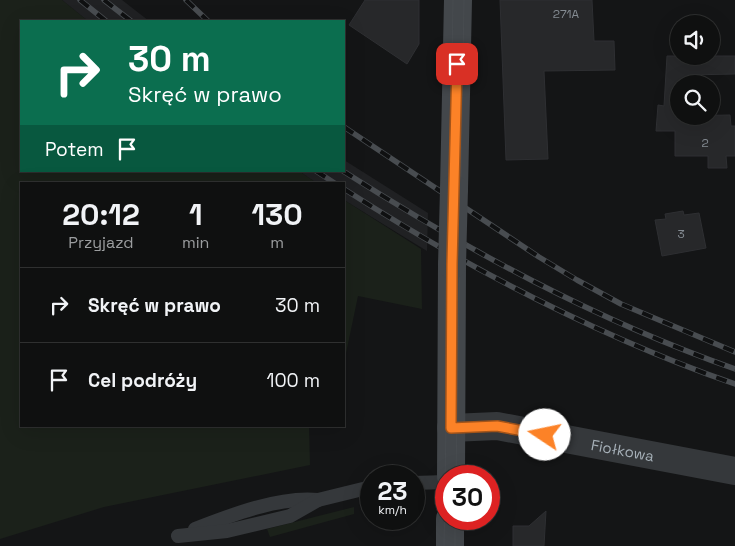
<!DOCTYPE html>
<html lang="pl">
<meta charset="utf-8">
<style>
body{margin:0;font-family:"Space Grotesk",sans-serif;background:#1d1e1e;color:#f1f3f6;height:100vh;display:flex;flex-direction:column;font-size:19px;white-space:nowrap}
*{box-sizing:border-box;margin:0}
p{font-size:16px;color:#9b9d9f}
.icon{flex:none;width:28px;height:28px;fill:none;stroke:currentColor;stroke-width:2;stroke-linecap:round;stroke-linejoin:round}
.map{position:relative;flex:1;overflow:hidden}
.panel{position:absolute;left:20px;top:182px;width:325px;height:245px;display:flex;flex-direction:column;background:#0f1010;border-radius:0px;box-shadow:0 5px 20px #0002,0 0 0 1px #2f3030}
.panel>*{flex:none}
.banner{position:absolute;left:20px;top:20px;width:325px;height:152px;border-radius:0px;box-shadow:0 5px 20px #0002,0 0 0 1px #2f3030;background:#0b6e4f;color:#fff;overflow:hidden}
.tools{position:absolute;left:670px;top:15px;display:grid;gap:10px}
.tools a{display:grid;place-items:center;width:50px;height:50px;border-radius:50%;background:#0f1010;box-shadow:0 5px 20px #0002,0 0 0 1px #2f3030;font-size:25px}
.speed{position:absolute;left:360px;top:465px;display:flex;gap:10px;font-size:25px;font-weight:700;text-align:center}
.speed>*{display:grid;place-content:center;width:65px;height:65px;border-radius:50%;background:#0f1010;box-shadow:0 5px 20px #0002,0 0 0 1px #2f3030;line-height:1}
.speed small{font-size:12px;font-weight:400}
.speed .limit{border:8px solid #d22;background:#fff;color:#111}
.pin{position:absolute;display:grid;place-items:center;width:42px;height:42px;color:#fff;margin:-21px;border-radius:10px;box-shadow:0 2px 8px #0006}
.me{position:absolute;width:55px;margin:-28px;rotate:281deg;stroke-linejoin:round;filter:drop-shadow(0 0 4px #0008)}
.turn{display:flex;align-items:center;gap:18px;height:105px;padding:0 25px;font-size:22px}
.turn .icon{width:65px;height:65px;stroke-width:2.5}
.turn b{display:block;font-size:35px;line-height:42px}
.then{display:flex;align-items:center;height:48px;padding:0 25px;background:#0003;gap:10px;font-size:19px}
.eta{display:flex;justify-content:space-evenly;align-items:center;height:85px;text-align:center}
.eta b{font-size:30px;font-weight:700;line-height:35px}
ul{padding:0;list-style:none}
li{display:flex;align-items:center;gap:15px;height:75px;padding:0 25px;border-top:1px solid #2f3030}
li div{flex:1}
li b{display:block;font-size:19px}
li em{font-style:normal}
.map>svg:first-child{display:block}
.built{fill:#202123}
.green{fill:#1b211a}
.building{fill:#27282a;stroke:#2e2f32}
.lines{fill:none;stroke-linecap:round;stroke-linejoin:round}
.lane{stroke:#35383b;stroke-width:14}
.street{stroke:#35383b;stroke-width:28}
.secondary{stroke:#43474b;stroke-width:28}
.tram{stroke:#484c50;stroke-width:1}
.rail-casing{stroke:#484c50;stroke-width:5.5}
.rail{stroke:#0f1011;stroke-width:4;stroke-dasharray:11;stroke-linecap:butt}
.secondary-bridge{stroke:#43474b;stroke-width:28}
.route-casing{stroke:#a45419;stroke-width:12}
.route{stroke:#fc8227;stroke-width:9}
.labels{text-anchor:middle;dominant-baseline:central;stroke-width:5;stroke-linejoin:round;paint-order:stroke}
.number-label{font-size:12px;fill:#858c93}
.street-label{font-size:15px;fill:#a5afb7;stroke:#0f1011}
</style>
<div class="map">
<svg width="735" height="546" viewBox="0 0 735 546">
<rect width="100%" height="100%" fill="#141516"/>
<!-- built -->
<g class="built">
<path d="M 62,0 L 122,0 L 149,21 L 88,21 Z"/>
<path d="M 344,160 L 428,213 L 427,251 L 344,200 L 344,184 L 318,184 L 299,171 L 344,171 Z"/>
</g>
<!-- green -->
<g class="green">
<path d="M 0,0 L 62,0 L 88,21 L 21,21 L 21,171 L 299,171 L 318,184 L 21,184 L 21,426 L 309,426 L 310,465 L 104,507 L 0,539 Z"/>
<path d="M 344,200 L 421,249 L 422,309 L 358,296 L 344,363 Z"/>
<path d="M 354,507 L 354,514 L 270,537 L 267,529 Z"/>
</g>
<!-- building -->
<g class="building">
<path d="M 365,0 L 419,0 L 419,44 L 407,64 L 349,25 Z"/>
<path d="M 500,0 L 592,0 L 594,41 L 614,41 L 615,70 L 544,71 L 548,159 L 506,160 Z"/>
<path d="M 667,56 L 735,56 L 735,74 L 688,75 L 688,84 L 679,84 L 679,116 L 730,115 L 731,126 L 735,126 L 735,156 L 726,156 L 727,168 L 708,168 L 708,156 L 675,156 L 675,131 L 656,131 L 658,105 L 664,106 Z"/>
<path d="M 683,211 L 684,215 L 699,213 L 706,248 L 662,256 L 655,220 L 666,219 L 665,214 Z"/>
<path d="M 546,511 L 544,546 L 513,546 L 513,526 L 529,526 Z"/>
</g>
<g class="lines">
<!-- lane -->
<g class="lane">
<path d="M 414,483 L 446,482"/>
<path d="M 195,529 C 231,515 280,496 318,500"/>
<path d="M 178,536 L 227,531 L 290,516 L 318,500 L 371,487"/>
</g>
<!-- street -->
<path class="street" id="s1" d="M 451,428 L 497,426 L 735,471"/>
<!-- secondary -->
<g class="secondary">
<path d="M 454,189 L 458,0"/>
<path d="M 451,476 L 452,265"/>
<path d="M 450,546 L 450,519"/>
</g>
<!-- tram -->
<g class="tram">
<path d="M 456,476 L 464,0"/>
<path d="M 444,546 L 453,0"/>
<path d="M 455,546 L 455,519"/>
</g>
<!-- rail casing -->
<g class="rail-casing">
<g id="rail">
<path d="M 80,0 L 106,21"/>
<path d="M 104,0 L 131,21"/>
<path d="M 186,0 L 208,21"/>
<path d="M 344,127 L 539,257 L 577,280 L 621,304 L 735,352"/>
<path d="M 316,171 L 336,184"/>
<path d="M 343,171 C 467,250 596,320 735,369"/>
<path d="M 344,189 C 466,267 597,336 735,384"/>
</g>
</g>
<!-- rail -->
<use href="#rail" class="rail"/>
<!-- secondary-bridge -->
<path class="secondary-bridge" d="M 452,265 L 454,189"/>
</g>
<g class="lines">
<!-- route casing -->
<g class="route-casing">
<path id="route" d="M 457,64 L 452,264 L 451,428 L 497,426 L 545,435"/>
</g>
<!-- route -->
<use href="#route" class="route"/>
</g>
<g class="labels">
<!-- number labels -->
<g class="number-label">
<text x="566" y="14">271A</text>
<text x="705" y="143">2</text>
<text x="681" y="234">3</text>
</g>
<!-- street labels -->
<g class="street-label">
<text stroke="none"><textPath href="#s1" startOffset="174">Fiołkowa</textPath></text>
</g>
</g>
</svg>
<div class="tools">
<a><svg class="icon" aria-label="sound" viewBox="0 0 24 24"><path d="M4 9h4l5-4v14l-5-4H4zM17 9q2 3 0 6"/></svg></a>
<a><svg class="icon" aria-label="search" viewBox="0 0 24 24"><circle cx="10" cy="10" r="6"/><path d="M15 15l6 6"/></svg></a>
</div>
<div class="speed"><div>23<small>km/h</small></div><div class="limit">30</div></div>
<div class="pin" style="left:457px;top:64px;background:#d93025"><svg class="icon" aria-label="arrive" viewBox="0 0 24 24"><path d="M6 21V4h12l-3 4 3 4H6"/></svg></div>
<svg class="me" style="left:545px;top:435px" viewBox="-20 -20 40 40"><circle r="19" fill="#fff"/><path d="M0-13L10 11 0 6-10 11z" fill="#fc8227"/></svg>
<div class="banner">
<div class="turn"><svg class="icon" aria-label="right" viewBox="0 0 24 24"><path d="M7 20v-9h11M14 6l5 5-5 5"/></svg><div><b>30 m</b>Skręć w prawo</div></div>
<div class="then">Potem<svg class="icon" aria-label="arrive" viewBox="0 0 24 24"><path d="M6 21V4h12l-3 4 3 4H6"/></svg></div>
</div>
<section class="panel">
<div class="eta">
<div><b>20:12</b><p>Przyjazd</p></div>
<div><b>1</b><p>min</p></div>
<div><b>130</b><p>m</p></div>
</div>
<ul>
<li><svg class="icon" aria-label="right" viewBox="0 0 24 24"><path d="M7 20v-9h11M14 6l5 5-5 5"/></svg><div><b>Skręć w prawo</b></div><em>30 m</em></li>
<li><svg class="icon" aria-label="arrive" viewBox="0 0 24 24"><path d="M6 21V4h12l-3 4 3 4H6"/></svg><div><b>Cel podróży</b></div><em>100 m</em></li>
</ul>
</section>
</div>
